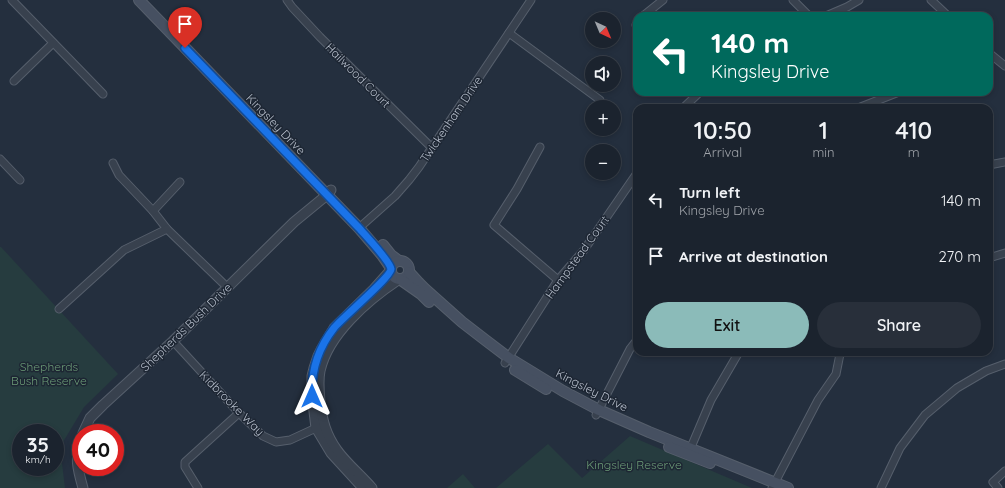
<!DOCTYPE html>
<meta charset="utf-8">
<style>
body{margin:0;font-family:Quicksand,sans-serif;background:#282f3a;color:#f1f3f6;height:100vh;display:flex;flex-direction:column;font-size:15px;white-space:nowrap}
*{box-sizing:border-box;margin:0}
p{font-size:13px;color:#a0a4aa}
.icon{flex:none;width:22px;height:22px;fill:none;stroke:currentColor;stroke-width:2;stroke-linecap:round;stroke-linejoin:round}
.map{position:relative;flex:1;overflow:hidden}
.details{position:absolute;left:633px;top:104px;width:360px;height:252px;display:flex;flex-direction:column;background:#1b232e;border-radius:12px;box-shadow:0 2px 6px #0003,0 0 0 1px #39404a}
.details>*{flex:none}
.top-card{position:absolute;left:633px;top:12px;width:360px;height:84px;border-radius:12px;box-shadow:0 2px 6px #0003,0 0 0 1px #39404a;background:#00695c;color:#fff;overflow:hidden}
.needle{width:26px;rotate:136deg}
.fabs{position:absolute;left:585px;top:12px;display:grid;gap:8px}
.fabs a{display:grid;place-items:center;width:36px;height:36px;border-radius:50%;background:#1b232e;box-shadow:0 2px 6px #0003,0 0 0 1px #39404a;font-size:20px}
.speed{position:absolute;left:12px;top:424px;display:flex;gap:8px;font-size:20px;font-weight:700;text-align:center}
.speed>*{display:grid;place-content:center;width:52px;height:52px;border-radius:50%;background:#1b232e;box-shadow:0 2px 6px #0003,0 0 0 1px #39404a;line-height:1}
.speed small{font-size:10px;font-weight:400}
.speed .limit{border:6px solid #d22;background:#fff;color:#111}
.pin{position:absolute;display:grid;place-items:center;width:34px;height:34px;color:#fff;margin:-41px -17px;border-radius:50% 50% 50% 0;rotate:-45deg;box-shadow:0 0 4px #0007}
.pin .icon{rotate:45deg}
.me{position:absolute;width:44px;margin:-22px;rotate:0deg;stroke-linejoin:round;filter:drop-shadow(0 0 3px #0008)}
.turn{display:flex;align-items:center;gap:14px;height:84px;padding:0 12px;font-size:18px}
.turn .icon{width:52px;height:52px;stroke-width:2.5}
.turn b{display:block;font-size:28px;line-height:34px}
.eta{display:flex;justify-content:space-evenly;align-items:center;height:68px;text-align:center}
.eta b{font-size:24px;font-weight:600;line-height:28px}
.action{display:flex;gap:8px;margin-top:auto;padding:8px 12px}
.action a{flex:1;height:46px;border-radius:24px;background:#8bbbb9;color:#111;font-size:16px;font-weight:600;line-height:46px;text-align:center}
.action a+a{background:#282f3a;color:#f1f3f6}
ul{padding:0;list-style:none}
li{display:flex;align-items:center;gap:12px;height:56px;padding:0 12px}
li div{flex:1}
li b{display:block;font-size:15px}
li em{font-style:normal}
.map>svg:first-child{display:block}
.green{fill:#263c3f;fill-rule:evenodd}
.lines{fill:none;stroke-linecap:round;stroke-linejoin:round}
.minor-casing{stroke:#565f6c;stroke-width:9}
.tertiary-casing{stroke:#565f6c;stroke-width:11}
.secondary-casing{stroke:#565f6c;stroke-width:12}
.minor{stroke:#38414e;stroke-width:7}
.tertiary{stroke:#38414e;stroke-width:9}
.secondary{stroke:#465061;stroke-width:10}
.route-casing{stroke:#114b97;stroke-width:10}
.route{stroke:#1a73e8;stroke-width:7}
.labels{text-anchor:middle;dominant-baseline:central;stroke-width:3;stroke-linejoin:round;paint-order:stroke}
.street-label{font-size:12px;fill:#b4bcc9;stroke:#1d2633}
.park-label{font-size:12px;fill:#6b9a76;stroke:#1d2633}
</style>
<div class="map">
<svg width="1005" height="488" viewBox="0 0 1005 488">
<rect width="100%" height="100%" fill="#242f3e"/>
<!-- green -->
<g class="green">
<path d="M 0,247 L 1,247 L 118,374 L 84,407 L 60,447 L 65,488 L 0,488 ZM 21,433 L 55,433 L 55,467 L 21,467 Z"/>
<path d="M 630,436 L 752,488 L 496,488 L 548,444 L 582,478 Z"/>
<path d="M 463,474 L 475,488 L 447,488 Z"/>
</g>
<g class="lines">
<!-- minor casing -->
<g class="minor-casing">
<g id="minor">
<path d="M 12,0 L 103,94"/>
<path d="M 287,0 L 292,7 L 320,37 L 432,148"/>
<path d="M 793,0 L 809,16"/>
<path d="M 931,0 L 948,16"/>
<path d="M 643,16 L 663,0"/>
<path d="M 826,16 L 847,7 L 859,0"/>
<path d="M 636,25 L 637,24"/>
<path d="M 509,33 L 600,100"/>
<path d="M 989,53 L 1005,66"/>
<path d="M 14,81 L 53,43"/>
<path d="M 683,108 L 700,92"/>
<path d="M 858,108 L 899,92"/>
<path d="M 540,147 L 517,189 L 494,225 L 558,280"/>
<path d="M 0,159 L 20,180"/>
<path d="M 113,163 L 119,175 L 153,211 L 167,229 L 227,287"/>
<path d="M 989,165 L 1005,162"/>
<path d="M 153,211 L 180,182"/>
<path d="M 359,228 L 395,196 L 409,180 L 419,167 L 531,0"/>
<path d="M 989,258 L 1005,253"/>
<path d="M 59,309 L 124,250 L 167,229"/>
<path d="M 173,341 L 239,413 L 263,436 L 276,442 L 290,440 L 316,428 L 321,427"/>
<path d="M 505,363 L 558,280 L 584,250 L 637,173"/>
<path d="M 596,415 L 630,349 L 637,340"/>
<path d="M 689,452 L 711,400 L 739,352"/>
<path d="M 198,488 L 185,467 L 185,462 L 239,413"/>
<path d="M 772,488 L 818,400 L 836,374 L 840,354 L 838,352"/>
<path d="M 881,488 L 900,448 L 925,415 L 957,388 L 986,371 L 1005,364"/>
<path d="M 998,488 L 993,482 L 1005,471"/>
</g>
</g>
<!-- tertiary casing -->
<g class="tertiary-casing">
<g id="tertiary">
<path d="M 83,433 L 90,418 L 103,405 L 173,341 L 294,222 L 322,199 L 331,190"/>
<path d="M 81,438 C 75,459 77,467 83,488"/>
<path d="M 363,488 L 331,453 L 316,428 L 312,395 L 312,376 L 314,368 L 318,356 L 322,348 L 334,328 L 374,289 L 390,271"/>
<path d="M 372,488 C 361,475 347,464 337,450 C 326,435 322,420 320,401 C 319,391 318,381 320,371 C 328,334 368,300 398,280"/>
</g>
</g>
<!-- secondary casing -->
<g class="secondary-casing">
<g id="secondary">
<path d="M 139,0 L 359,228 L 382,255 L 391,268"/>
<path d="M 383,245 L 391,255 L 399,261"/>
<circle cx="400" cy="270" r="9"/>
<path d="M 409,272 L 419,283 L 425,289 L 462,322 L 484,339 L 509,358 L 563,391 L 599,410 L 649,432 L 788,488"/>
<path d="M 401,280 L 421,294 L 429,302"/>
<path d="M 515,370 L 546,389"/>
<path d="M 669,447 L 710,463"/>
</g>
</g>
<!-- minor -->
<use href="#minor" class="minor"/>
<!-- tertiary -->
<use href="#tertiary" class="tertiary"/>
<!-- secondary -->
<use href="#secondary" class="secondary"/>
</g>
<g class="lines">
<!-- route casing -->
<g class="route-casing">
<path id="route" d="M 185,48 L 359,228 C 365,235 390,261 391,269 C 391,277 342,318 334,328 C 319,347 311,371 312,396"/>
</g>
<!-- route -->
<use href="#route" class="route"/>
</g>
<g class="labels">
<!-- street labels -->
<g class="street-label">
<text transform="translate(358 75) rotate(45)">Hailwood Court</text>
<text transform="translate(451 119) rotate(-56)">Twickenham Drive</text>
<text transform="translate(276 124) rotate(46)">Kingsley Drive</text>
<text transform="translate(577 257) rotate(-54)">Hampstead Court</text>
<text transform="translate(186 327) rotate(-44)">Shepherds Bush Drive</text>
<text transform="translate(592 390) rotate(27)">Kingsley Drive</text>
<text transform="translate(232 403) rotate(45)">Kidbrooke Way</text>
</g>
<!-- park labels -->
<g class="park-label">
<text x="49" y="366">Shepherds<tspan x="49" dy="14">Bush Reserve</tspan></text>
<text x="634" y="464">Kingsley Reserve</text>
</g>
</g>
</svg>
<div class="fabs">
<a><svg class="needle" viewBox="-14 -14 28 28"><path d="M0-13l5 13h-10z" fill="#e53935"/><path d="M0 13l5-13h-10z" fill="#a0a4aa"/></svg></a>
<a><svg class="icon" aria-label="sound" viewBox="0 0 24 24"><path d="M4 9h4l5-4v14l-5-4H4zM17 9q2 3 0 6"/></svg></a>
<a>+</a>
<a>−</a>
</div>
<div class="speed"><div>35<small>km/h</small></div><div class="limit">40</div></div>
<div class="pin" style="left:185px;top:48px;background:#d93025"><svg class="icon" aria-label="arrive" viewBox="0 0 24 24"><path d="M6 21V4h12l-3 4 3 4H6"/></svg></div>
<svg class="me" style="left:312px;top:396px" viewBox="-20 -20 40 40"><path d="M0-17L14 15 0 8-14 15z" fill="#1a73e8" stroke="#fff" stroke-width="4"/></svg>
<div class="top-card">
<div class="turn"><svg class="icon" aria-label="left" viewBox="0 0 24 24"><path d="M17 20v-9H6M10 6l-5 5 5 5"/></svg><div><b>140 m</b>Kingsley Drive</div></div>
</div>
<section class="details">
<div class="eta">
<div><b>10:50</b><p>Arrival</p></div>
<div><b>1</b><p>min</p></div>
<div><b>410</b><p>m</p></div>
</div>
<ul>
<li><svg class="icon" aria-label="left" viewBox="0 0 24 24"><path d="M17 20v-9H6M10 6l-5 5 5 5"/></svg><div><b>Turn left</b><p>Kingsley Drive</p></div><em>140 m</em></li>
<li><svg class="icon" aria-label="arrive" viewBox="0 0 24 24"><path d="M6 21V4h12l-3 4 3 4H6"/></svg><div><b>Arrive at destination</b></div><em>270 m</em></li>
</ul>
<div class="action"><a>Exit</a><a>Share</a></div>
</section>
</div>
